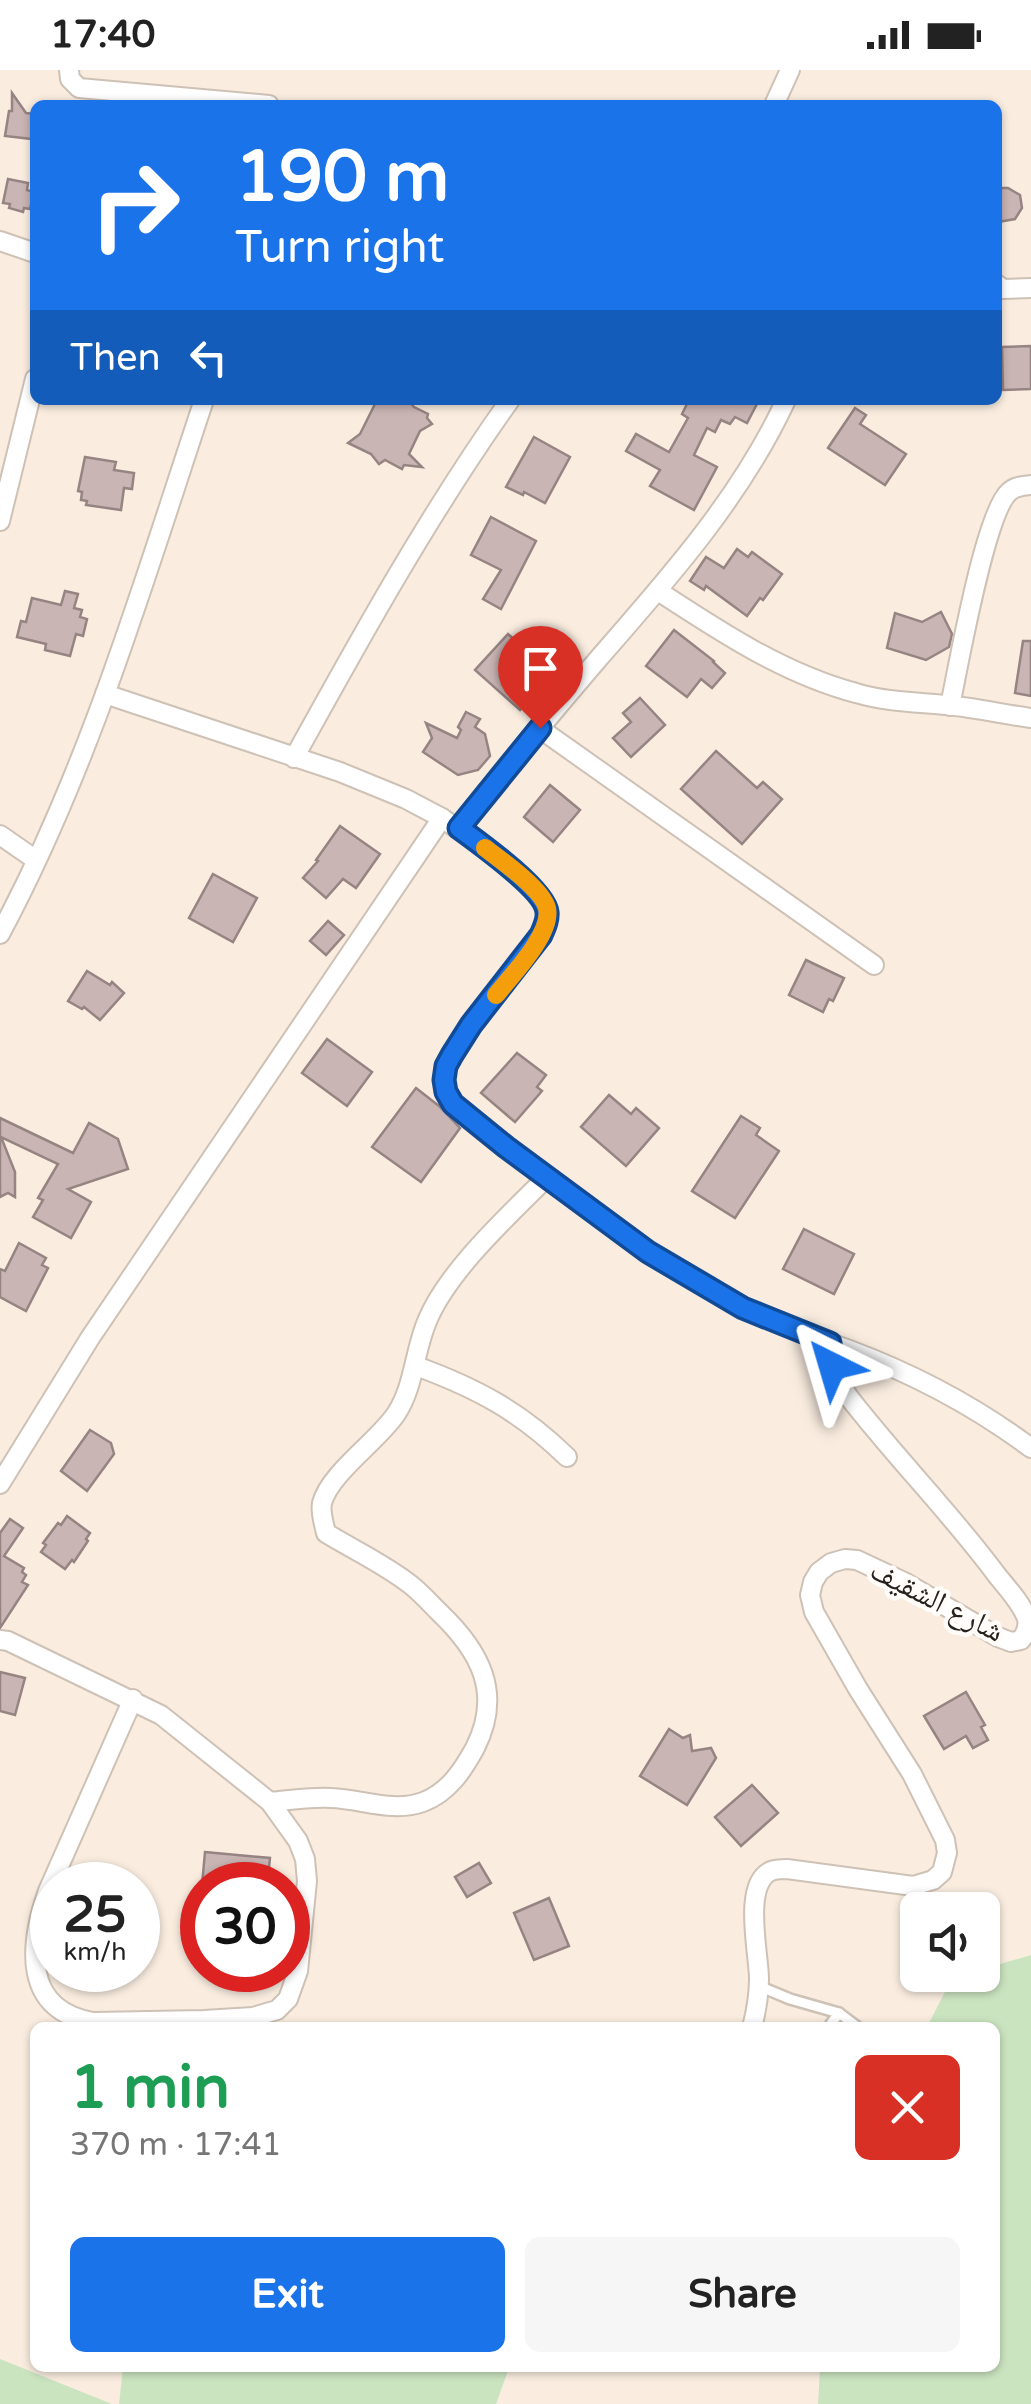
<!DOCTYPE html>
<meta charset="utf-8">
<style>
body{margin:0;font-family:"Varela Round","Noto Naskh Arabic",sans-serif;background:#f6f6f6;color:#222;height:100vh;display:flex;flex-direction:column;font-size:38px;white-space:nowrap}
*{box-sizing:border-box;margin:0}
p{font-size:32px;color:#767676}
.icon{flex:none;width:55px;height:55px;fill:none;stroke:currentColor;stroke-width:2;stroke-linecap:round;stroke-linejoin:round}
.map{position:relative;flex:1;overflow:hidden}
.sheet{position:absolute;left:30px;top:1952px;width:970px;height:350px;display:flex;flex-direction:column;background:#fff;border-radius:15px;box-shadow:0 2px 8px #0004}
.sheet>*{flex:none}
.top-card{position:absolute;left:30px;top:30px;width:972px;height:305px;border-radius:15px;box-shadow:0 2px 8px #0004;background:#1a73e8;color:#fff;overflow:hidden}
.fabs{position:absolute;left:900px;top:1822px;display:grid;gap:20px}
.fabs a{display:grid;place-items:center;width:100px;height:100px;border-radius:15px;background:#fff;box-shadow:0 2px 8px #0004;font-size:50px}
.speed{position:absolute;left:30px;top:1792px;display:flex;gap:20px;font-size:50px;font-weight:700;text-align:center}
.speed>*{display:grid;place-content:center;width:130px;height:130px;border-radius:50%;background:#fff;box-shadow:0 2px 8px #0004;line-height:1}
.speed small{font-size:25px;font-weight:400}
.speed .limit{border:15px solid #d22;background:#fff;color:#111}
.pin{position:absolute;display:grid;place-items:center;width:85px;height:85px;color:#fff;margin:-102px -42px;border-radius:50% 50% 50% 0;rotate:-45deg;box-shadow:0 0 10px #0007}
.pin .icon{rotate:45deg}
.me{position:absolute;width:110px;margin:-55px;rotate:320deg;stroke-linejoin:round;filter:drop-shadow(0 0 8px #0008)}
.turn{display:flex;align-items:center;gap:35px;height:210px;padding:0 40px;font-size:45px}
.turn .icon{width:130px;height:130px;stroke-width:2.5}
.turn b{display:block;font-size:70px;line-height:85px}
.then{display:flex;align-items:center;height:95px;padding:0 40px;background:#0003;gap:20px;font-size:38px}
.round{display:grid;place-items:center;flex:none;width:105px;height:105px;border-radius:15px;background:#f6f6f6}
.overview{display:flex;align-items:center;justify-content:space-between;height:170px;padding:0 40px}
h1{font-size:60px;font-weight:700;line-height:75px;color:#1e9e55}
.primary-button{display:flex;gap:20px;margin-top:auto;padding:20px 40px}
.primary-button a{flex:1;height:115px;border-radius:15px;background:#1a73e8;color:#fff;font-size:40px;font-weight:700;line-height:115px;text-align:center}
.primary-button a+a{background:#f6f6f6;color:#222}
.status{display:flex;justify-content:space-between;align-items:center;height:70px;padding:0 50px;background:#fff;direction:ltr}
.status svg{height:28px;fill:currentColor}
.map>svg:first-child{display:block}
.green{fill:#cbe4c0}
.building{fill:#c9b5b4;stroke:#968483;stroke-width:2.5}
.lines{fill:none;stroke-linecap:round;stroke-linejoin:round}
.service-casing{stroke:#cec1b5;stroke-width:14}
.minor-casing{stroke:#cec1b5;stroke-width:22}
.service{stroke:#fff;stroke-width:9}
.minor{stroke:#fff;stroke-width:18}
.route-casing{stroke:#114b97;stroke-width:25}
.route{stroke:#1a73e8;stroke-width:18}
.slow{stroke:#f59e0b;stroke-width:18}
.labels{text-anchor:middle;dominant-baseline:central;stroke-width:9;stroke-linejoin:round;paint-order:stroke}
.street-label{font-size:30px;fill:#26211d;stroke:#fffcf9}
</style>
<div class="status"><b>17:40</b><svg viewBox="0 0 49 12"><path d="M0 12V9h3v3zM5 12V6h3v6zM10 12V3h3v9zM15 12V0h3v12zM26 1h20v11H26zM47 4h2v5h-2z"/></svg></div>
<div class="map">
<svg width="1031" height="2334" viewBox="0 0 1031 2334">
<rect width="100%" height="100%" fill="#faede0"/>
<!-- green -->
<g class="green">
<path d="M 1031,1885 L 1031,2334 L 818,2334 L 820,2298 L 995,2298 L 995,1958 L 927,1957 L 952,1908 L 961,1905 L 982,1905 L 983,1899 Z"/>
<path d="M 0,2289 L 112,2334 L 0,2334 Z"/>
<path d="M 123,2298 L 509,2298 L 496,2334 L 119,2334 Z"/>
</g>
<!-- building -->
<g class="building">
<path d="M 12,23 L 26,43 L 35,44 L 32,69 L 5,66 L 9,41 L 12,41 Z"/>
<path d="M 8,109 L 28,113 L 27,120 L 34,122 L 30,139 L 24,138 L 23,142 L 9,138 L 10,134 L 3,133 Z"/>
<path d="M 998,118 L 1008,118 L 1020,125 L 1022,138 L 1015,149 L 998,152 Z"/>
<path d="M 1031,276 L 1031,319 L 1003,320 L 1002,277 Z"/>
<path d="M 377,330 L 408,330 L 414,337 L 428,344 L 427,348 L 432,354 L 420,361 L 409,384 L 422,397 L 404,395 L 402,399 L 385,390 L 379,394 L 371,384 L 348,373 L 360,364 Z"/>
<path d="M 689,330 L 759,330 L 747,353 L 735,347 L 730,354 L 721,350 L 715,362 L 707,358 L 694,385 L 717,397 L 694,440 L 650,416 L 660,400 L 626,381 L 636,364 L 669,382 L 688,348 L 682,344 Z"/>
<path d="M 855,338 L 866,345 L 860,354 L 906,384 L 885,415 L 828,378 Z"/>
<path d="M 534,367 L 570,387 L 545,433 L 524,422 L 523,425 L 506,417 Z"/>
<path d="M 85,387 L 116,392 L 114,400 L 134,403 L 132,419 L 124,418 L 121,440 L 86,435 L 87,431 L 81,430 L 82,422 L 78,421 Z"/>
<path d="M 491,447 L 536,471 L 501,539 L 483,529 L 501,500 L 471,485 Z"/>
<path d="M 737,479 L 748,487 L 752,482 L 782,504 L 763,530 L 760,528 L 747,546 L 706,516 L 704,520 L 690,511 L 706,487 L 724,498 Z"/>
<path d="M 65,521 L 78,524 L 74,538 L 82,540 L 80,547 L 87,549 L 83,566 L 76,564 L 70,586 L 45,580 L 46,574 L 17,567 L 21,551 L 26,552 L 32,528 L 61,535 Z"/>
<path d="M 941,542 L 952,564 L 949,577 L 926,590 L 887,578 L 895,543 L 922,552 Z"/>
<path d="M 674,560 L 714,591 L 713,592 L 725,603 L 712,618 L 701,609 L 687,627 L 646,596 Z"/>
<path d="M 508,564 L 553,604 L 520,640 L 475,600 Z"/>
<path d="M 1023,571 L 1031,571 L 1031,626 L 1015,623 Z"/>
<path d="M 640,628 L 665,655 L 631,687 L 613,668 L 631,652 L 623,643 Z"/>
<path d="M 466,642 L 480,649 L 475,657 L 485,664 L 490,686 L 478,700 L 458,705 L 423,682 L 432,668 L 426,653 L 457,668 L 461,660 L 458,657 Z"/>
<path d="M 716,681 L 757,718 L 763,712 L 782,729 L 742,774 L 681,719 Z"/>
<path d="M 550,715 L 580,740 L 553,772 L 524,747 Z"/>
<path d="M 340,756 L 380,784 L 356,818 L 343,809 L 326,828 L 303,808 L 318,791 L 316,790 Z"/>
<path d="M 213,804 L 257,828 L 233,872 L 189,848 Z"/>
<path d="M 328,851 L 344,865 L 326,885 L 310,871 Z"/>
<path d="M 806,890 L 844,908 L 833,931 L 829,929 L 823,942 L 789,925 Z"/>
<path d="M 87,901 L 110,915 L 112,912 L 124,923 L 100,950 L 84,937 L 82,939 L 68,931 Z"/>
<path d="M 327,969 L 372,1002 L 347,1036 L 302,1003 Z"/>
<path d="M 517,983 L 546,1005 L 537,1017 L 542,1021 L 515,1052 L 481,1023 Z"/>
<path d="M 416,1018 L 439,1036 L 460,1058 L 421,1112 L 372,1077 Z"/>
<path d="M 609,1025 L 631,1044 L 636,1038 L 659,1058 L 626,1096 L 581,1057 Z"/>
<path d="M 741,1046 L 760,1058 L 756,1065 L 779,1081 L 735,1148 L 692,1121 Z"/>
<path d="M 0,1048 L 73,1083 L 89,1053 L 118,1069 L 128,1099 L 68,1119 L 91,1132 L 71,1168 L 33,1147 L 43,1130 L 38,1128 L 58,1094 L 1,1067 L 15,1102 L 15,1127 L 8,1123 L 0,1127 Z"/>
<path d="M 804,1159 L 854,1184 L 834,1224 L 783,1199 Z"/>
<path d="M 19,1173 L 46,1188 L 42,1195 L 48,1198 L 26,1241 L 0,1227 L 0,1199 L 5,1201 Z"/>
<path d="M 90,1360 L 111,1373 L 114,1384 L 87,1421 L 61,1401 Z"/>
<path d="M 67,1446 L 90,1463 L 86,1469 L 88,1471 L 74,1492 L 72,1490 L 65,1499 L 41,1482 L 46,1475 L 43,1473 L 58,1453 L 61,1455 Z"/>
<path d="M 10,1449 L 23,1458 L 4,1486 L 24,1498 L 22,1502 L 26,1505 L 22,1512 L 28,1515 L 0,1558 L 0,1463 Z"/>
<path d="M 0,1602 L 25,1608 L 15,1645 L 0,1641 Z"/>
<path d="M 966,1622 L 985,1655 L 981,1657 L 988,1670 L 973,1678 L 966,1666 L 944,1679 L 924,1646 Z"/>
<path d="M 669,1659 L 683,1668 L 690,1665 L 692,1681 L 711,1678 L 716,1688 L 687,1735 L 640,1706 Z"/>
<path d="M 752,1715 L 778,1743 L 741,1776 L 715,1747 Z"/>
<path d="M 205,1782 L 270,1788 L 267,1815 L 202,1815 Z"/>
<path d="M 479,1793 L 491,1813 L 467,1827 L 455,1807 Z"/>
<path d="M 549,1828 L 569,1876 L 534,1890 L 514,1843 Z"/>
</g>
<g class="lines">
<!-- service casing -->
<g class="service-casing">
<g id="service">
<path d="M 759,1916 L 790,1929 L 839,1943 L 859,1958"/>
<path d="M 828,1958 L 839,1943"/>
</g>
</g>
<!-- minor casing -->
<g class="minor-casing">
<g id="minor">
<path d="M 69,0 L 70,9 L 79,18 L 269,35"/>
<path d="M 774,35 L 790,0"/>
<path d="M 0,171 L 35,183"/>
<path d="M 998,215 L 1003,219 L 1031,218"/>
<path d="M 0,451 L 35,309"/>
<path d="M 658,521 C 719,561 784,604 856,623 C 886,632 916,632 947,635 C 975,638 1003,644 1031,648"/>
<path d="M 105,624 L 340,702 L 406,729 L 442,748 L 500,789 L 538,823 L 547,841 L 547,852 L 541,865 C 520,894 445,977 444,1008 C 443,1019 448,1028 455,1036 C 481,1062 515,1084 544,1106 C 607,1154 669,1199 740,1236 C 776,1254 814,1267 852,1281 C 916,1305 976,1337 1031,1378"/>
<path d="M 950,636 C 958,598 985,443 1009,422 C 1015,416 1023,416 1031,415"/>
<path d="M 539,658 L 874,895"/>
<path d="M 294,688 C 362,565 429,444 510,330"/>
<path d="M 459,758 C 504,700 551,644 599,588 C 669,508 741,427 786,330"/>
<path d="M 0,765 L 36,790"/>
<path d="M 0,864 C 90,696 144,510 204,330"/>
<path d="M 416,1296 C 476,1318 520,1341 567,1387"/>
<path d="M 0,1414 L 90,1268 L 442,748"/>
<path d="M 0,1570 L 8,1571 L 161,1645 L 270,1732 L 298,1771 L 305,1789 L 307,1811 L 298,1901 L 288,1929 L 277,1940 L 253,1947 L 204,1950 L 93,1952 C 22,1940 29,1875 48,1821 L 133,1629"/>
<path d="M 270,1732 C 290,1730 311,1727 331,1728 C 362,1729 393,1743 423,1732 C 448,1723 463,1700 475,1678 C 503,1623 480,1581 439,1542 C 430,1533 421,1523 411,1515 C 386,1495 354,1480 326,1463 C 324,1453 320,1443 322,1433 C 330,1403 378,1371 396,1344 C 415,1315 414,1280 428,1249 C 449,1200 508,1146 546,1108"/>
<path d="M 752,1958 C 756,1942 759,1926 759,1909 C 759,1884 742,1814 771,1801 C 776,1799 782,1799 787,1799 L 913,1816 L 933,1810 L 942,1802 L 947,1783 L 945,1770 L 912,1704 L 858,1619 L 814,1542 L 810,1525 L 813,1512 L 819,1502 L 831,1493 L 845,1489 L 857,1490 L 906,1513 L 998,1567 L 1011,1572 L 1021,1570 C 1026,1563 1029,1557 1027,1549 C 1022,1533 1006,1517 996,1504 C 950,1442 895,1387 848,1326 C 836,1308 832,1294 830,1273"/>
</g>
</g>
<!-- service -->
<use href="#service" class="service"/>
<!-- minor -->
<use href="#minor" class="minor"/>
</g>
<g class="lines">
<!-- route casing -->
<g class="route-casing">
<path id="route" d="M 540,658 L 459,758 C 478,772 545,820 547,842 C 548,850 544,858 541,865 L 471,955 L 452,985 L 446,996 L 444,1010 L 446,1022 L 453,1034 L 506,1077 L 648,1182 L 743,1238 L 830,1273 L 832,1296"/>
</g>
<!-- route -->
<use href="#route" class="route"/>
<!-- slow -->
<path class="slow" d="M 485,778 C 501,790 542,819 547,838 C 553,863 511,906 496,925"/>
</g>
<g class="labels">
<!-- street labels -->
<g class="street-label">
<text transform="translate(937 1531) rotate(27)">شارع الشقيف</text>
</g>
</g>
</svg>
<div class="fabs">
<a><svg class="icon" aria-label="sound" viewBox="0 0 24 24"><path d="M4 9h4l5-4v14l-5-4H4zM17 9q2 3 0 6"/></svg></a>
</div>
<div class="speed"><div>25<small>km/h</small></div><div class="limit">30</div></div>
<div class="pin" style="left:540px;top:658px;background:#d93025"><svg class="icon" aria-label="arrive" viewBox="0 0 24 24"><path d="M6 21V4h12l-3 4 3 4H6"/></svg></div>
<svg class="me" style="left:832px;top:1296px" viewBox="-20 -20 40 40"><path d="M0-17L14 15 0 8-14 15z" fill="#1a73e8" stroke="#fff" stroke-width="4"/></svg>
<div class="top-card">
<div class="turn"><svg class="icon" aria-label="right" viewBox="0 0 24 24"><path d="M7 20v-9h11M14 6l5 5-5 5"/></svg><div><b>190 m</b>Turn right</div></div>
<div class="then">Then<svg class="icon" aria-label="left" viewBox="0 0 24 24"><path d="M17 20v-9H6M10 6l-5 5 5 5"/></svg></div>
</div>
<section class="sheet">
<div class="overview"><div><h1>1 min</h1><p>370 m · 17:41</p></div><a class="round" style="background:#d93025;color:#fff"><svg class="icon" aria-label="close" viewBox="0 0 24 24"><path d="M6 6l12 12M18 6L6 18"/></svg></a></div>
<div class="primary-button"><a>Exit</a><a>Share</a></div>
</section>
</div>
